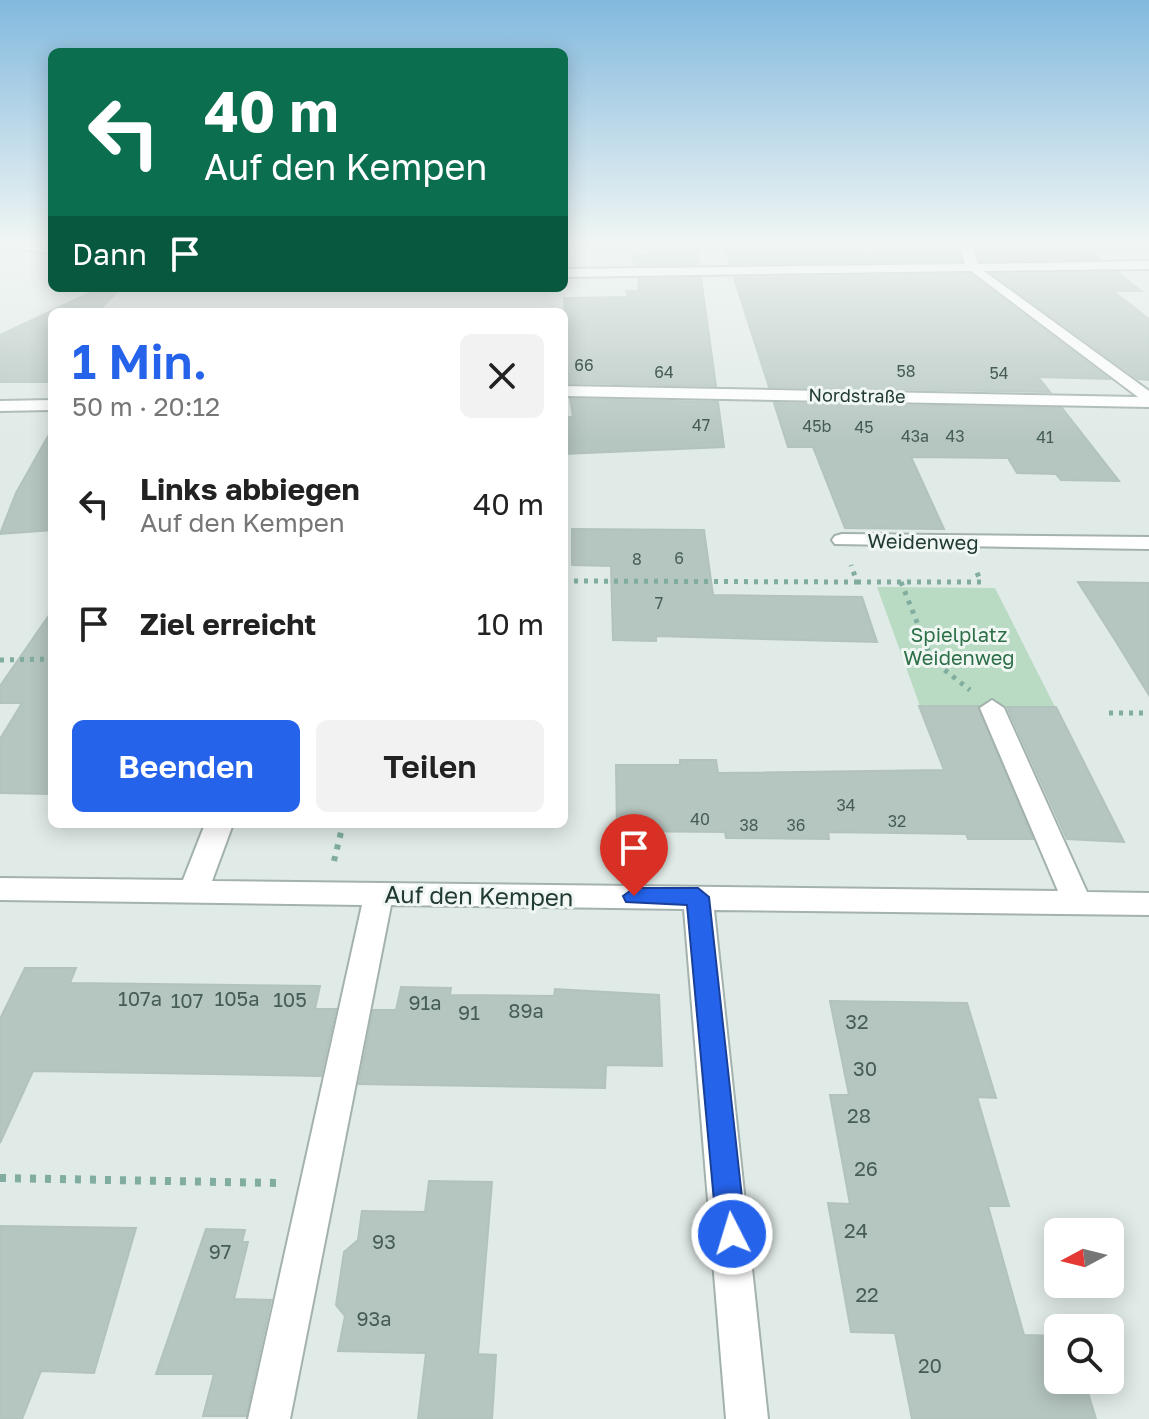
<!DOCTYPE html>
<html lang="de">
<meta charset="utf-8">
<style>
body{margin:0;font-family:"Golos Text",sans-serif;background:#f2f2f2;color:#222;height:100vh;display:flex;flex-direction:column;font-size:30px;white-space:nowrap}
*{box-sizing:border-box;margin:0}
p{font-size:26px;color:#767676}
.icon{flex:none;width:44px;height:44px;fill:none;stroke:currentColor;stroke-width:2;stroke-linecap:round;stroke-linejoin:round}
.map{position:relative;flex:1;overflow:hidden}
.panel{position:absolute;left:48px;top:308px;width:520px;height:520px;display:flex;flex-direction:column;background:#fff;border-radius:12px;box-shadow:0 4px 20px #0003}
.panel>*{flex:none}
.banner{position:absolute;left:48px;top:48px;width:520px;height:244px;border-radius:12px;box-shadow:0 4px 20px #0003;background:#0b6e4f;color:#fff;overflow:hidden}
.needle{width:52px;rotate:263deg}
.buttons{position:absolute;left:1044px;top:1218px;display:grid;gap:16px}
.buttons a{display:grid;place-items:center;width:80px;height:80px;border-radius:12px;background:#fff;box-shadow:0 4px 20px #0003;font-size:40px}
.pin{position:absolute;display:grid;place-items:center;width:68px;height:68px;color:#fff;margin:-82px -34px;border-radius:50% 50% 50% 0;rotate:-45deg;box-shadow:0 0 8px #0007}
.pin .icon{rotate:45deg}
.me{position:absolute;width:88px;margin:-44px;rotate:355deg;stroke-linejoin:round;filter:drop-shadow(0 0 6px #0008)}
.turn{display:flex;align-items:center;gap:28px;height:168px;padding:0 24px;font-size:36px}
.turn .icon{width:104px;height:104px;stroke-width:2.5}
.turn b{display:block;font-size:56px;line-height:68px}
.then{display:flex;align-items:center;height:76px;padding:0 24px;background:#0003;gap:16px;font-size:30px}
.round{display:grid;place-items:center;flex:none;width:84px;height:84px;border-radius:12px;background:#f2f2f2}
.overview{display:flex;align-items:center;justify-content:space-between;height:136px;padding:0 24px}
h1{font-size:48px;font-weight:600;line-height:60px;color:#2563eb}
.button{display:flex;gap:16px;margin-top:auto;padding:16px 24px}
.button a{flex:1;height:92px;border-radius:12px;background:#2563eb;color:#fff;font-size:32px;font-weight:600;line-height:92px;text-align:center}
.button a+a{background:#f2f2f2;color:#222}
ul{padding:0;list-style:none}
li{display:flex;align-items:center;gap:24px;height:120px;padding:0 24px}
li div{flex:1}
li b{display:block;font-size:30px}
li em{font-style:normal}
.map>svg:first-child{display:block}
.green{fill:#b9dbc3}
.building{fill:#b5c5bf;stroke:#b2c3bd;stroke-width:2}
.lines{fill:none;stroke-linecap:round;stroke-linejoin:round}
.minor-casing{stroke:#a3b2ad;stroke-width:4}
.path-far2{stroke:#81ada0;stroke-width:5;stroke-dasharray:4 6;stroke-linecap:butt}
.path-far1{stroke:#81ada0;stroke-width:6;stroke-dasharray:5 7;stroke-linecap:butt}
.path{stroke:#81ada0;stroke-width:8;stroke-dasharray:6 9;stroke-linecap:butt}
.minor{fill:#fff;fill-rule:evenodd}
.route{fill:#2563eb;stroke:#184099;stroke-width:2}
.labels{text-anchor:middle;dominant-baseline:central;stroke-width:6;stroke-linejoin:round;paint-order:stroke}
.number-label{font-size:16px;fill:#465d57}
.far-street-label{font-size:18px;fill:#213a34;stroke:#f0f7f3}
.street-label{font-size:20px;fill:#213a34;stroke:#f0f7f3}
.park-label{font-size:20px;fill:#2d6f48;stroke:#f0f7f3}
.near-number-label{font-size:20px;fill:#465d57}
.near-street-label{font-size:24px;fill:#213a34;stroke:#f0f7f3}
</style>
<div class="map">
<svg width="1149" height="1419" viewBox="0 0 1149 1419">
<rect width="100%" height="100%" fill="#e0eae6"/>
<!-- green -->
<path class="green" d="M 877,587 L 995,588 L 1055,707 L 920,706 Z"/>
<!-- building -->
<g class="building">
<path d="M 898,244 L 955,244 L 961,261 L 730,264 L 725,249 L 858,247 L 865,255 Z"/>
<path d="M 973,244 L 1081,244 L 1100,259 L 980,261 Z"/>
<path d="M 697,249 L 699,264 L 635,265 L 632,256 L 652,255 L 649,250 Z"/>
<path d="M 1117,272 L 1141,291 L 1113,291 L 1149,319 L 1149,380 L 1138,379 L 993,274 Z"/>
<path d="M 970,274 L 1109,379 L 1038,377 L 1050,392 L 769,387 L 734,278 Z"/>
<path d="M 701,278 L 716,386 L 568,383 L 564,298 L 628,297 L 626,291 L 638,291 L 639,279 Z"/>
<path d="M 100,288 L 121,288 L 97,312 L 52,312 L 52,382 L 0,382 L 0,335 Z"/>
<path d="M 570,399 L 718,402 L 724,447 L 564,454 L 564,417 L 573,417 Z"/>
<path d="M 774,403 L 1062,408 L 1119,481 L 1061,480 L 1056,474 L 1017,473 L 1008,458 L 911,457 L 944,529 L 845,528 L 813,447 L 788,447 Z"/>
<path d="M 52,429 L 52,530 L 0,534 L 16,493 Z"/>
<path d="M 572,529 L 704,530 L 713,595 L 862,597 L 877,642 L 656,636 L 656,641 L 613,640 L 611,566 L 572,565 Z"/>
<path d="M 1078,582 L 1149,583 L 1149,695 L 1115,640 Z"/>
<path d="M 52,611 L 52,794 L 0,793 L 0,739 L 22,703 L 0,703 L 0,686 Z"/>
<path d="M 919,706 L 978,706 L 1033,839 L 968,839 L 966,834 L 828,832 L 829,839 L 726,838 L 725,832 L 617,831 L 616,765 L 680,765 L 680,760 L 716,760 L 718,773 L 944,770 Z"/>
<path d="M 1007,707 L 1056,707 L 1124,842 L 1067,839 Z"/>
<path d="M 25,968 L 76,968 L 70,983 L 320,986 L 315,1009 L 336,1009 L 321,1076 L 33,1071 L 0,1143 L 0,1019 Z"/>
<path d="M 401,987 L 451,988 L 450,995 L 554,996 L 555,989 L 659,995 L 662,1066 L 606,1065 L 605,1088 L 359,1084 L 373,1010 L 396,1010 Z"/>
<path d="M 830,1001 L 967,1003 L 996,1098 L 977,1097 L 1009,1206 L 988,1206 L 1024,1335 L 1058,1336 L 1058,1380 L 1084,1380 L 1096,1419 L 912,1419 L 895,1333 L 851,1332 L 828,1203 L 850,1204 L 830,1095 L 849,1095 Z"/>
<path d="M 429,1181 L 492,1182 L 478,1354 L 496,1355 L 492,1419 L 418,1419 L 426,1353 L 338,1351 L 345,1316 L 336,1305 L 344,1252 L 358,1240 L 362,1211 L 425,1212 Z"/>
<path d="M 0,1226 L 136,1228 L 94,1373 L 41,1371 L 22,1419 L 0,1419 Z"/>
<path d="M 206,1229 L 245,1230 L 242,1242 L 248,1242 L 234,1299 L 271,1300 L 246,1416 L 203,1416 L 214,1374 L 156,1374 Z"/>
</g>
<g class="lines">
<!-- minor casing -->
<g class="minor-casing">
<g id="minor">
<path d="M 5,244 L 52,246 L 52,254 L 11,247 Z"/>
<path d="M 958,244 L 970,244 L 978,264 L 1149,261 L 1149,269 L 984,271 L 1149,391 L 1149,407 L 564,396 L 564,386 L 1138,397 L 971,271 L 564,277 L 564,269 L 965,264 Z"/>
<path d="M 52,400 L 52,410 L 0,411 L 0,401 Z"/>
<path d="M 842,534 L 1149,537 L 1149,549 L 835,544 L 832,540 L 835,536 Z"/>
<path d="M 992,700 L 1004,708 L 1087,892 L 1149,893 L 1149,915 L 714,910 L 768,1419 L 726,1419 L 684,909 L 391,905 L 290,1419 L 248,1419 L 362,905 L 0,900 L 0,878 L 183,880 L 205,824 L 233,824 L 212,881 L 1058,891 L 980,708 Z"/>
</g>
</g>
<!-- path-far2 -->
<g class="path-far2">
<path d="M 564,581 L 857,582 L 851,565"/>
<path d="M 857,582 L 981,582 L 975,568"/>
<path d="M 901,582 L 932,660 L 970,690"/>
<path d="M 0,660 L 52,659"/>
<path d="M 1109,713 L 1149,713"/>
</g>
<!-- path-far1 -->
<path class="path-far1" d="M 334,861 L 343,824"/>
<!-- path -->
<path class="path" d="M 0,1178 L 278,1183"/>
<!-- minor -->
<use href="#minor" class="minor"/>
</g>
<!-- sky -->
<linearGradient id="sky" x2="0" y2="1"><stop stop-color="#82b9de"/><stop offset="0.55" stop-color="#f1f6f4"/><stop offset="1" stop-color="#f1f6f4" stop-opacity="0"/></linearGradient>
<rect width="1149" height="443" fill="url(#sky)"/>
<!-- route -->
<path class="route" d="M 634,888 L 698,888 L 709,897 L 746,1234 L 742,1244 L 732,1248 L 722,1244 L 717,1234 L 687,905 L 626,902 L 623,896 Z"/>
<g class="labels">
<!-- number labels -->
<g class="number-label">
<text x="584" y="365">66</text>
<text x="906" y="371">58</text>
<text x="664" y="372">64</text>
<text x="999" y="373">54</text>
<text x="701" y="425">47</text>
<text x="817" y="426">45b</text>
<text x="864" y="427">45</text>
<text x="915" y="436">43a</text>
<text x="955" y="436">43</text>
<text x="1045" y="437">41</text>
<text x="679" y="558">6</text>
<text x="637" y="559">8</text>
<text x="659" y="603">7</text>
<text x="846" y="805">34</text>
<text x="700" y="819">40</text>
<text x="897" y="821">32</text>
<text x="749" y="825">38</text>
<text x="796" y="825">36</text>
</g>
<!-- far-street labels -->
<g class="far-street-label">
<text transform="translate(857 395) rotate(1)">Nordstraße</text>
</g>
<!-- street labels -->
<g class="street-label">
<text transform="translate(923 541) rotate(1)">Weidenweg</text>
</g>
<!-- park labels -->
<g class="park-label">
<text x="959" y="634">Spielplatz<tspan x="959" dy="23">Weidenweg</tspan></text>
</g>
<!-- near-number labels -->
<g class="near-number-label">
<text x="140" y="998">107a</text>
<text x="237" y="998">105a</text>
<text x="290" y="999">105</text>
<text x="187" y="1000">107</text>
<text x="425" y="1002">91a</text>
<text x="526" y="1010">89a</text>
<text x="469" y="1012">91</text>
<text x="857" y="1021">32</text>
<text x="865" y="1068">30</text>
<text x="859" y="1115">28</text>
<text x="866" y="1168">26</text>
<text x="856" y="1230">24</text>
<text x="384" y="1241">93</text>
<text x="220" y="1251">97</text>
<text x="867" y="1294">22</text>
<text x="374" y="1318">93a</text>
<text x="930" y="1365">20</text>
</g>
<!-- near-street labels -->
<g class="near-street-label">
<text transform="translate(479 895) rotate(1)">Auf den Kempen</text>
</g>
</g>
</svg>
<div class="buttons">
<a><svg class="needle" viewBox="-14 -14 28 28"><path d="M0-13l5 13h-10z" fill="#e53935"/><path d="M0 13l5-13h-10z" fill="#767676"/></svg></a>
<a><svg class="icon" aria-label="search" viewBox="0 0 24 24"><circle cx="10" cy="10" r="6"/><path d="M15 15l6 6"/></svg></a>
</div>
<div class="pin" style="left:634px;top:896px;background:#d93025"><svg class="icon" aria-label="arrive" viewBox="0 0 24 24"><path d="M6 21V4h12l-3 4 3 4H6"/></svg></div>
<svg class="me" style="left:732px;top:1234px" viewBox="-20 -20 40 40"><circle r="17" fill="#2563eb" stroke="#fff" stroke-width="3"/><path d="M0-11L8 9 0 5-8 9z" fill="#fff"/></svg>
<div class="banner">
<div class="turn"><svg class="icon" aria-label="left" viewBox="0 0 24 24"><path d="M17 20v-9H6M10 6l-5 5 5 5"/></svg><div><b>40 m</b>Auf den Kempen</div></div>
<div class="then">Dann<svg class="icon" aria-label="arrive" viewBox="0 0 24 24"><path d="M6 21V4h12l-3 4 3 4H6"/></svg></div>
</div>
<section class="panel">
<div class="overview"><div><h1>1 Min.</h1><p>50 m · 20:12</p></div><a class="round"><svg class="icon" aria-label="close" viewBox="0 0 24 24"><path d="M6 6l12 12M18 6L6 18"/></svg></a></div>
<ul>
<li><svg class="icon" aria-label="left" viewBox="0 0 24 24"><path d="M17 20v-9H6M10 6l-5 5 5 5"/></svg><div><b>Links abbiegen</b><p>Auf den Kempen</p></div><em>40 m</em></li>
<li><svg class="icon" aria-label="arrive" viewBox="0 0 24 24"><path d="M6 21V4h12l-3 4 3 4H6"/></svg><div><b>Ziel erreicht</b></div><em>10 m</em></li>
</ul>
<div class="button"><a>Beenden</a><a>Teilen</a></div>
</section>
</div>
